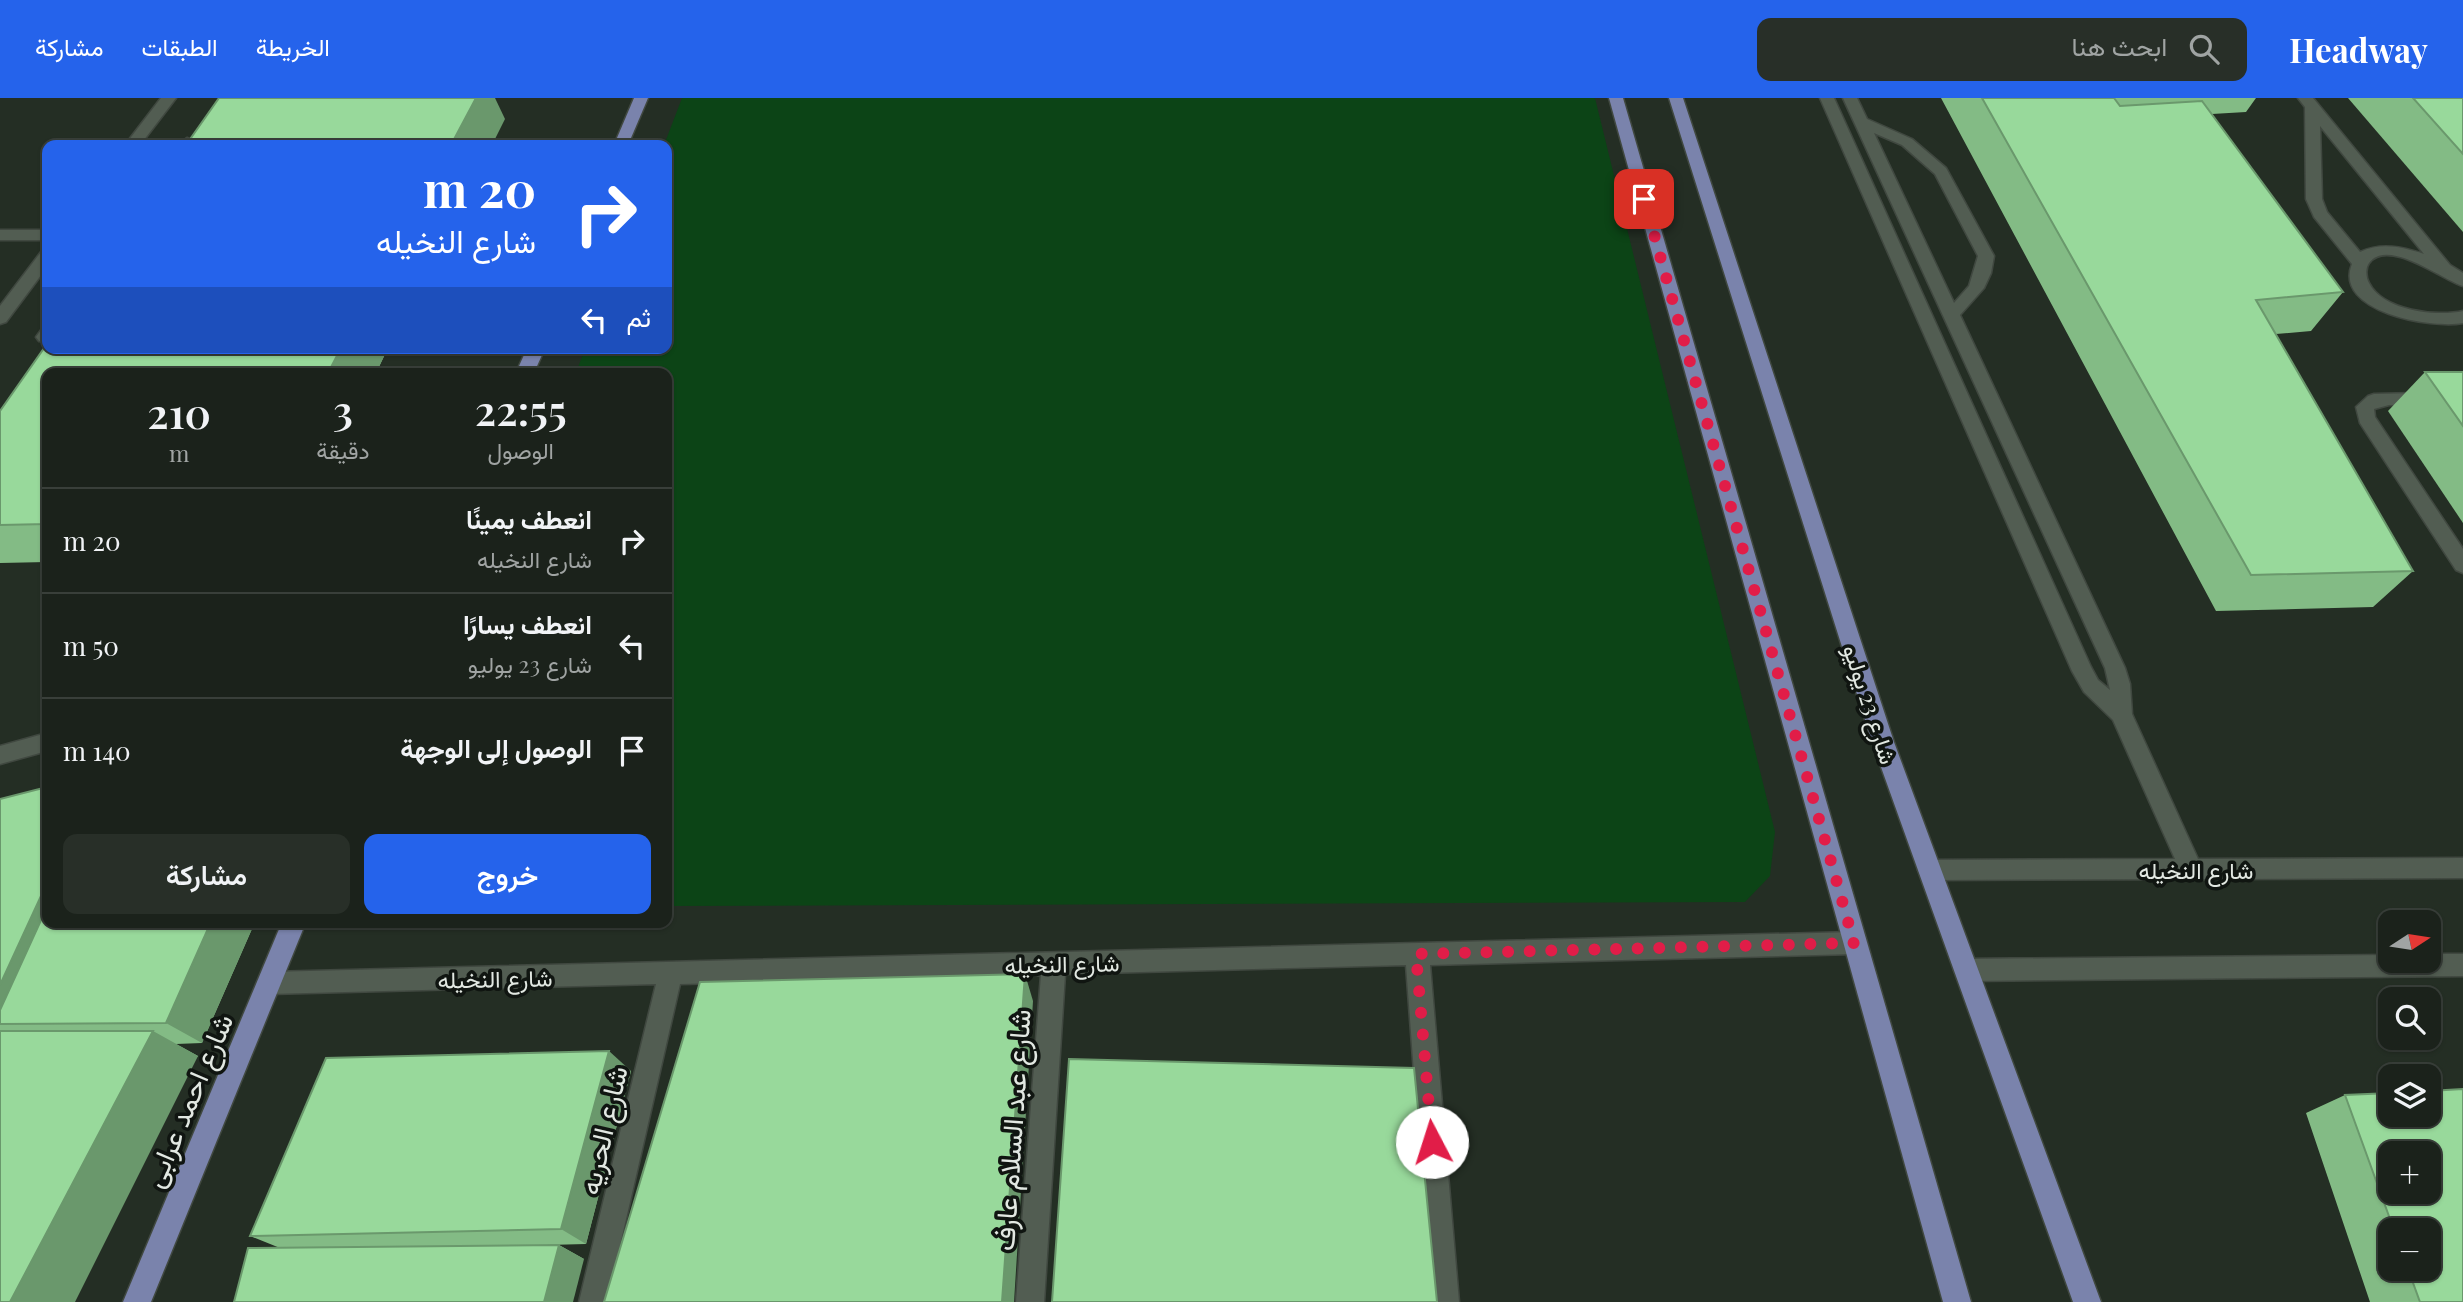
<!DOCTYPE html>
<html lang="ar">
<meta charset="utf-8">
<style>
body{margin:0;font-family:"Playfair Display",Vazirmatn,serif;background:#282f28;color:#f1f3f6;direction:rtl;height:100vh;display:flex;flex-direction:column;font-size:26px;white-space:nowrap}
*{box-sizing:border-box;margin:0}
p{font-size:23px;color:#a0a4a3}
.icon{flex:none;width:38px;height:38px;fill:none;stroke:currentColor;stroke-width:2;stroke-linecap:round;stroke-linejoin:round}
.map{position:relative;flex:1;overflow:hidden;direction:ltr}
.drawer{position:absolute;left:42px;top:270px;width:630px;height:560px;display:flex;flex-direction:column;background:#1b221b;border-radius:14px;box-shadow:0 2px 5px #0004,0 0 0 2px #393f3a;direction:rtl}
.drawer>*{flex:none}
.top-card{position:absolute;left:42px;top:42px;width:630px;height:214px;border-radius:14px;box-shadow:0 2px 5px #0004,0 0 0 2px #393f3a;direction:rtl;background:#2563eb;color:#fff;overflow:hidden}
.needle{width:46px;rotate:78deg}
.fabs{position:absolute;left:2378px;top:812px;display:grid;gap:14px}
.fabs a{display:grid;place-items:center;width:63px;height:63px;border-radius:14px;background:#1b221b;box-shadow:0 2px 5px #0004,0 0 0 2px #393f3a;font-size:35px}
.pin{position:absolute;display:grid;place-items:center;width:60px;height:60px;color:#fff;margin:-30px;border-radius:14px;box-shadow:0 4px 10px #0006}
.me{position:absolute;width:77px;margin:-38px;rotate:355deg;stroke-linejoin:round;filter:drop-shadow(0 0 5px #0008)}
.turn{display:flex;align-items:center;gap:24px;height:147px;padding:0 21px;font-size:32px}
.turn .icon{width:91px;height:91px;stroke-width:2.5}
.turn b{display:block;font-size:49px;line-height:60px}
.then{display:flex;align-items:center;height:66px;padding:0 21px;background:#0003;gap:14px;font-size:26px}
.eta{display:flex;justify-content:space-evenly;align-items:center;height:119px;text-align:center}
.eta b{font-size:42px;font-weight:600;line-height:49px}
.primary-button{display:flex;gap:14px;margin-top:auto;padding:14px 21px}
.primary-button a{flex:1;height:80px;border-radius:14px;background:#2563eb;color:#fff;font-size:28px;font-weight:600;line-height:80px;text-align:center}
.primary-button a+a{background:#282f28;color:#f1f3f6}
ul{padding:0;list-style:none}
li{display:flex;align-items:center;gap:21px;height:105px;padding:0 21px;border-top:2px solid #393f3a}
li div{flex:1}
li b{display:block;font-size:26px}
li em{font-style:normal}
header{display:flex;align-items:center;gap:42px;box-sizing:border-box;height:98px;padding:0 35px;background:#2563eb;color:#fff}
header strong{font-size:33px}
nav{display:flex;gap:38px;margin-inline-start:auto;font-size:24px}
.search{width:490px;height:63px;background:#282f28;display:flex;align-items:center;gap:18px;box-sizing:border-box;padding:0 24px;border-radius:14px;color:#a0a4a3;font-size:26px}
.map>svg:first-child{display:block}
.green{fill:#0c4416}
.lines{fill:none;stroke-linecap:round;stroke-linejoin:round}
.minor-casing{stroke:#404840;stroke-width:3}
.major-casing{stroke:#404840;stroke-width:3}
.minor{fill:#525d52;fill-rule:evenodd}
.major{fill:#7a83ac;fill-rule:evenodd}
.wall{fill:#83bb85;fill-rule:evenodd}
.shaded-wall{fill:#6a986c}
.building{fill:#98d99b;stroke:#6a986c;stroke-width:2;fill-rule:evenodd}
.route{stroke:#e11d48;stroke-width:12;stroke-dasharray:0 21.6}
.labels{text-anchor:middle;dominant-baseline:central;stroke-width:7;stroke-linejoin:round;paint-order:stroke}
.street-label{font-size:23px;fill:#e2e8e2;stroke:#101511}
.near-street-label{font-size:28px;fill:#e2e8e2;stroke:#101511}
</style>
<header>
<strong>Headway</strong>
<div class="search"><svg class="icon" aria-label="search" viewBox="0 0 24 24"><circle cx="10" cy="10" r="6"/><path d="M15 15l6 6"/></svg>ابحث هنا</div>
<nav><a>الخريطة</a><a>الطبقات</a><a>مشاركة</a></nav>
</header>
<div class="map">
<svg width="2463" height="1204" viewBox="0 0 2463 1204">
<rect width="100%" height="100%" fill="#242e24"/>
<!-- green -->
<path class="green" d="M 682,0 L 1595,0 L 1775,734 L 1770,778 L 1745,804 L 667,808 L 667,275 L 576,275 L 585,250 L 667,250 L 667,47 L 664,47 Z"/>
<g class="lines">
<!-- minor casing -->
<g class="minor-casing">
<g id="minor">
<path d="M 161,0 L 176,0 L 140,47 L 125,47 Z"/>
<path d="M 1820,0 L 1834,0 L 2091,569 L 2098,582 L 2110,592 L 2105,570 L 1843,0 L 1857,0 L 1867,21 L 1912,41 L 1946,70 L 1994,158 L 1991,175 L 1984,190 L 1960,217 L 2125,570 L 2130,586 L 2132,616 L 2198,761 L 2463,760 L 2463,780 L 1929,782 L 1921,779 L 1918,772 L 1921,765 L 1929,762 L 2175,761 L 2113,622 L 2084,594 L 2072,573 ZM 1874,35 L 1902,47 L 1935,76 L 1978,158 L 1969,188 L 1954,205 Z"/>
<path d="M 2298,0 L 2313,0 L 2450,167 L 2463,175 L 2463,188 C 2444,183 2388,139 2369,165 C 2365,170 2366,180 2369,185 C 2383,213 2437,219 2463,213 L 2463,225 C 2432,231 2333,214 2352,166 L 2314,119 L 2306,101 L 2305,9 ZM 2320,28 L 2424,156 C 2402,149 2382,144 2360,154 L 2327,114 L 2322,101 Z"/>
<path d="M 187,40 L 192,42 L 193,47 L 178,47 Z"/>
<rect x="0" y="132" width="47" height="10"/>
<path d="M 47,153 L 47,169 L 6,224 L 0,226 L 0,208 L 41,154 Z"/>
<path d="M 47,230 L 47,244 L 39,243 L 36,239 L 41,232 Z"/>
<path d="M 2463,294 L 2463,306 L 2389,307 L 2374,311 L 2375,319 L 2463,451 L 2463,475 L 2456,472 L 2360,325 L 2356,309 L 2368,298 L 2374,296 Z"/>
<path d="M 47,635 L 47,653 L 0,666 L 0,648 Z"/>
<path d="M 1854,834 L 1862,837 L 1866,845 L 1862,853 L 1854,856 L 1430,867 L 1459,1204 L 1431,1204 L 1406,867 L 1065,876 L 1044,1204 L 1016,1204 L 1041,877 L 680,886 L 607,1204 L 579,1204 L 656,886 L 269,896 L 261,893 L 257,885 L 261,877 L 269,874 Z"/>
<path d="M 2429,856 L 2463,856 L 2463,878 L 1966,883 L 1958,880 L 1954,872 L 1958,864 L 1966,861 L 2390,857 L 2390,863 L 2429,863 Z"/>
</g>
</g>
<!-- major casing -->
<g class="major-casing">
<g id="major">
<path d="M 634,0 L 648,0 L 628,47 L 614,47 Z"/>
<path d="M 1609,0 L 1623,0 L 1971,1204 L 1943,1204 Z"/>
<path d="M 1669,0 L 1683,0 L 1894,644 L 2101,1204 L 2073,1204 L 1872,644 Z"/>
<path d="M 527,250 L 545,250 L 534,275 L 516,275 Z"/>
<path d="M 282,824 L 306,824 L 151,1204 L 123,1204 Z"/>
</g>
</g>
<!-- minor -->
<use href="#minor" class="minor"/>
<!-- major -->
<use href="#major" class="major"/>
</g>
<!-- wall -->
<g class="wall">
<path d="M 1941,0 L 2256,0 L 2246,14 L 2212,16 L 2343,194 L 2311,233 L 2276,236 L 2413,473 L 2373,509 L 2216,513 Z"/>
<path d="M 2348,0 L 2463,0 L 2463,134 Z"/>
<path d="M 47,250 L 388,250 L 376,275 L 47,275 L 47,464 L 0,465 L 0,313 Z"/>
<path d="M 2425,274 L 2463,274 L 2463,425 L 2388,313 Z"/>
<path d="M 0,701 L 47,824 L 255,824 L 202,945 L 176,946 L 198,958 L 0,1204 Z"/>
<path d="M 631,973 L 586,1146 L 547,1147 L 559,1147 L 584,1161 L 280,1150 L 250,1138 Z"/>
<path d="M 2463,991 L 2463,1204 L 2370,1204 L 2306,1015 L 2345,997 L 2390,995 L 2390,1017 L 2429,1017 L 2429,993 ZM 2390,1055 L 2429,1055 L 2429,1094 L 2390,1094 ZM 2390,1132 L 2429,1132 L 2429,1171 L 2390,1171 Z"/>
</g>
<!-- shaded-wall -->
<g class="shaded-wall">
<path d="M 476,0 L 495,0 L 505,21 L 492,47 L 451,47 Z"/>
<path d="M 341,250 L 388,250 L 376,275 L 328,275 Z"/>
<path d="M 47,785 L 47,824 L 0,926 L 0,887 Z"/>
<path d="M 211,824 L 255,824 L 202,945 L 166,925 Z"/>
<path d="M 1025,876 L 1033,903 L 1014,1204 L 1002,1204 Z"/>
<path d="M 153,933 L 198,958 L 75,1204 L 10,1204 Z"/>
<path d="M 609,953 L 631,973 L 586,1146 L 561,1131 Z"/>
<path d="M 559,1147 L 584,1161 L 573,1204 L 544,1204 Z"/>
</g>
<!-- building -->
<g class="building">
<path d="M 219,0 L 476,0 L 451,47 L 186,47 Z"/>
<path d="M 1982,0 L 2114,0 L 2120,8 L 2202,3 L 2343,194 L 2256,202 L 2413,473 L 2251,477 Z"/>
<path d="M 2413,0 L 2463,0 L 2463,56 Z"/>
<path d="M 47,246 L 47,250 L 341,250 L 328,275 L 47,275 L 47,426 L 0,427 L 0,313 Z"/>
<path d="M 2425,274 L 2463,274 L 2463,328 Z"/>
<path d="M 47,689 L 47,785 L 0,887 L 0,701 Z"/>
<path d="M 47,809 L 47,824 L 211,824 L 166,925 L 0,926 L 0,912 Z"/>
<path d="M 1025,876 L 1002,1204 L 604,1204 L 700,884 Z"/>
<path d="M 0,933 L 153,933 L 10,1204 L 0,1204 Z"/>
<path d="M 609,953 L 561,1131 L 250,1138 L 326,960 Z"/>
<path d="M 1069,961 L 1414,970 L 1437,1204 L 1052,1204 Z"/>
<path d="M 2463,991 L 2463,1204 L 2420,1204 L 2408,1171 L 2429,1171 L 2429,1132 L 2394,1132 L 2345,997 L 2390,995 L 2390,1017 L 2429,1017 L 2429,993 ZM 2390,1055 L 2429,1055 L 2429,1094 L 2390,1094 Z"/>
<path d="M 559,1147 L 544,1204 L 234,1204 L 248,1150 Z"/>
</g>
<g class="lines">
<!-- route -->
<path class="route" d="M 1432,1044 L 1416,856 L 1854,845 L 1644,101"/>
</g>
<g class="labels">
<!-- street labels -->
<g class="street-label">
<text transform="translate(1871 606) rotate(72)">شارع 23 يوليو</text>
<text x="2196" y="771">شارع النخيله</text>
<text transform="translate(1062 865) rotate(-1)">شارع النخيله</text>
<text transform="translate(495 880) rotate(-1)">شارع النخيله</text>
</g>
<!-- near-street labels -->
<g class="near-street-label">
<text transform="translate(187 1002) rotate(-67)">شارع احمد عرابى</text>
<text transform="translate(602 1032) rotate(-77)">شارع الحريه</text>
<text transform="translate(1011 1032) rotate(-86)">شارع عبد السلام عارف</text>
</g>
</g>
</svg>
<div class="fabs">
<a><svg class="needle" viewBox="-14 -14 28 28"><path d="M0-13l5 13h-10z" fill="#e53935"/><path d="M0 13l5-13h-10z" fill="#a0a4a3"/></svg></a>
<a><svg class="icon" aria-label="search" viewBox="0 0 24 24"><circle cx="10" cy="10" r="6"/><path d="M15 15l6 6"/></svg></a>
<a><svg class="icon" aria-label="layers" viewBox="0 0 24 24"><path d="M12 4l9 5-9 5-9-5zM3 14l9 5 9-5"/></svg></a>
<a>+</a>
<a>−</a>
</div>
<div class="pin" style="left:1644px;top:101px;background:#d93025"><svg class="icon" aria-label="arrive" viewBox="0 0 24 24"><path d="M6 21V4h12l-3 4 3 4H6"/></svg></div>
<svg class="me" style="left:1432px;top:1044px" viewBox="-20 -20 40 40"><circle r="19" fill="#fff"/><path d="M0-13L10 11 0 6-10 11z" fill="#e11d48"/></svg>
<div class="top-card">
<div class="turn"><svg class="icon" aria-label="right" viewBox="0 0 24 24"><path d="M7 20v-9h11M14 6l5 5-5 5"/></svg><div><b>20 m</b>شارع النخيله</div></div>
<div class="then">ثم<svg class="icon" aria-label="left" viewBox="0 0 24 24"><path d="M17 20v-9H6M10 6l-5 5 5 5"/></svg></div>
</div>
<section class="drawer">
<div class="eta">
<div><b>22:55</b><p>الوصول</p></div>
<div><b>3</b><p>دقيقة</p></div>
<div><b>210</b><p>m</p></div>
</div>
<ul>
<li><svg class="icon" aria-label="right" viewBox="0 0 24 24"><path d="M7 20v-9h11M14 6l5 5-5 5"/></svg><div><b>انعطف يمينًا</b><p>شارع النخيله</p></div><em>20 m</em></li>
<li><svg class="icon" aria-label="left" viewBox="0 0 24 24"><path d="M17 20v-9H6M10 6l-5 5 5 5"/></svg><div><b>انعطف يسارًا</b><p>شارع 23 يوليو</p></div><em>50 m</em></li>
<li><svg class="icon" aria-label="arrive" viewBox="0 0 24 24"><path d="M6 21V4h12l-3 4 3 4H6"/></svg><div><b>الوصول إلى الوجهة</b></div><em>140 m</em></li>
</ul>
<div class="primary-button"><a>خروج</a><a>مشاركة</a></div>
</section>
</div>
